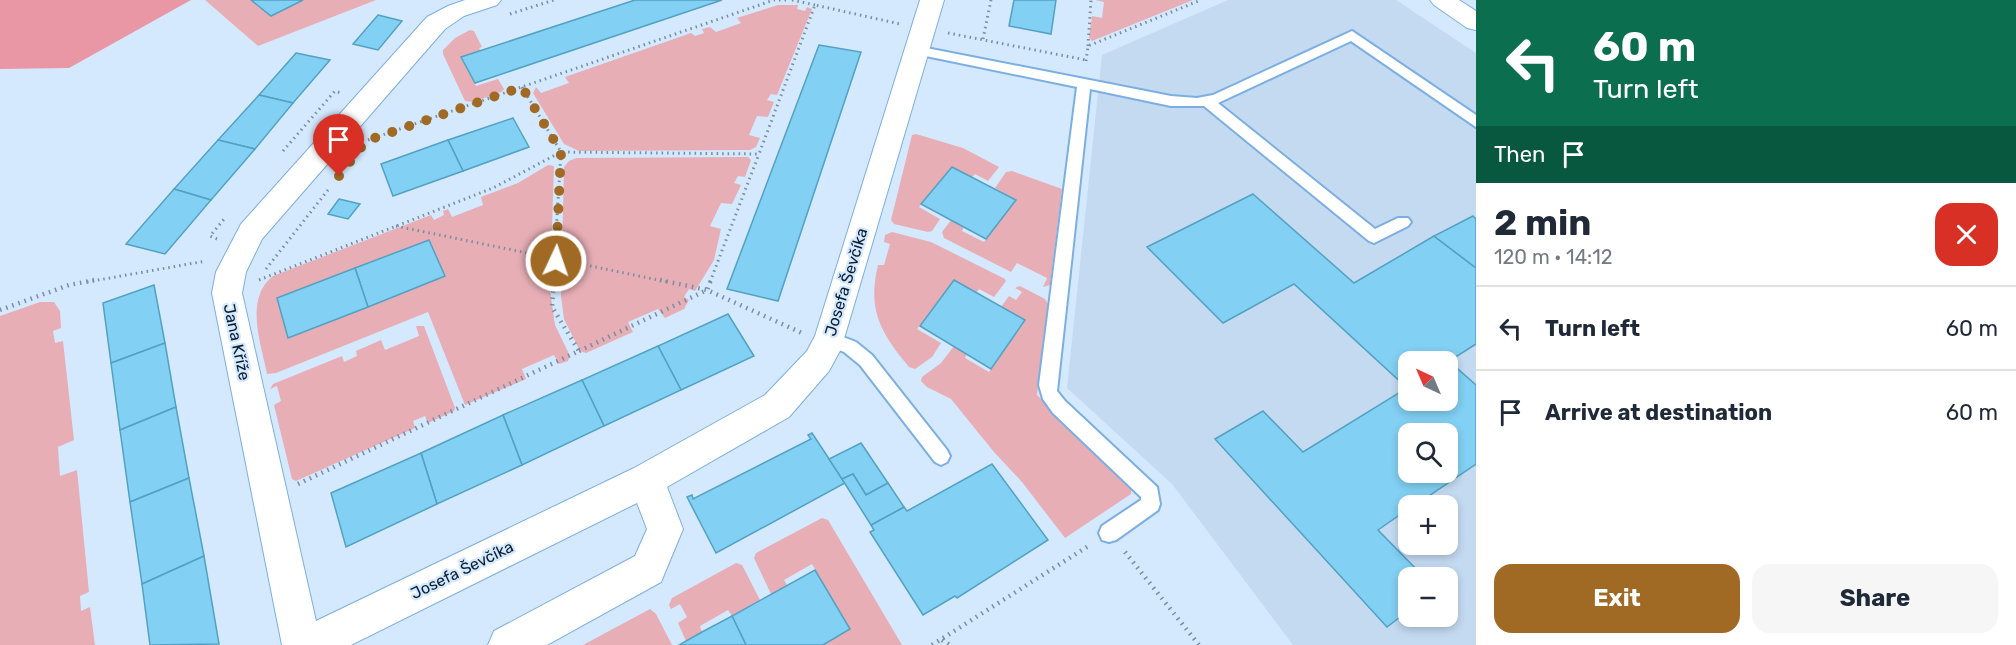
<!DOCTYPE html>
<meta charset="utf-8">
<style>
body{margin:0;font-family:Rubik,sans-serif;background:#f6f6f7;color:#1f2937;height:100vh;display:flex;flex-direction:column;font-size:22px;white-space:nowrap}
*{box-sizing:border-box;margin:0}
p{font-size:20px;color:#747a83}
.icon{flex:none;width:33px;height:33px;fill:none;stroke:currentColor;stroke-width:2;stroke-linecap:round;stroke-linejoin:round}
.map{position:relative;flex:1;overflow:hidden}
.details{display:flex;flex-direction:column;background:#fff;width:540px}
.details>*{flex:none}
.banner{background:#0b6e4f;color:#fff;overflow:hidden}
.needle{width:39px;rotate:316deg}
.controls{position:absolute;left:1398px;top:351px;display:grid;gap:12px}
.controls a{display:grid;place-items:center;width:60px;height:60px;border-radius:12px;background:#fff;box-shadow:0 3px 9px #0003;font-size:30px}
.pin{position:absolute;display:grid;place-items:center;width:51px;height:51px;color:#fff;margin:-62px -26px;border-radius:50% 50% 50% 0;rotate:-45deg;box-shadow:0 0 6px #0007}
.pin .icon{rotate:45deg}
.me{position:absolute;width:66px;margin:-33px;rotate:3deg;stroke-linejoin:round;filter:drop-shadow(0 0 4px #0008)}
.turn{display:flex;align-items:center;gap:21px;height:126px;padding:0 18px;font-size:27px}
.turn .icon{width:78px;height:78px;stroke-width:2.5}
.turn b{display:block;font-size:42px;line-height:51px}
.then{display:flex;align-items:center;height:57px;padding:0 18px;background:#0003;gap:12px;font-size:22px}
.round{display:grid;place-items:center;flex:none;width:63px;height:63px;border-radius:18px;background:#f6f6f7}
.overview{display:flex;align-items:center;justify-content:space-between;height:102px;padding:0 18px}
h1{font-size:36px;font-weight:700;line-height:45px}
.primary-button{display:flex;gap:12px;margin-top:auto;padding:12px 18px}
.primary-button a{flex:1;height:69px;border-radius:18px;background:#a06a25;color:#fff;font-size:24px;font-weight:700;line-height:69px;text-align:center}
.primary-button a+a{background:#f6f6f7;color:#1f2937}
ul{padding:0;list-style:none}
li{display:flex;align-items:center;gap:18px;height:84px;padding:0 18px;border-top:2px solid #e0e1e3}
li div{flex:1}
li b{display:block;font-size:22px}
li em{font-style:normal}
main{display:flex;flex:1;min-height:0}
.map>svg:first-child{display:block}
.built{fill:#c3daf1;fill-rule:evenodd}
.green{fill:#e7aeb6}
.forest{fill:#e997a5}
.building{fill:#82d0f3;stroke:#53a1c2;stroke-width:1.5;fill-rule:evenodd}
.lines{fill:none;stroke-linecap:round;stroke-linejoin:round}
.lane-casing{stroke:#7cafe1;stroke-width:4}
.street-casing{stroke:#7cafe1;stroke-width:2}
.path-far1{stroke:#798ea2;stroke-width:3;stroke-dasharray:1.5 4;stroke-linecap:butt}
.path{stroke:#798ea2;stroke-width:4.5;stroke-dasharray:1.5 5;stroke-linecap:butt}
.lane{fill:#fff;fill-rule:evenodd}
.street{fill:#fff;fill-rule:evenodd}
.route{stroke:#a06a25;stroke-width:10;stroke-dasharray:0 18}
.labels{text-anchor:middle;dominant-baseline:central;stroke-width:4.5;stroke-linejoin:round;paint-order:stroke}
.street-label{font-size:16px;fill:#0a1e31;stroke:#d4e9fe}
</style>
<main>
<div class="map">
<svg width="1476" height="645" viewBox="0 0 1476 645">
<rect width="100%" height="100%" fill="#d4e9fe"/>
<!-- built -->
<path class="built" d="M 1228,0 L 1396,0 L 1476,53 L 1476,645 L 1293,645 L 1172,484 L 1067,388 L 1102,55 ZM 1408,362 L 1448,362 L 1448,400 L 1408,400 ZM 1408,434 L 1448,434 L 1448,472 L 1408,472 ZM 1408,506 L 1448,506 L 1448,544 L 1408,544 ZM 1408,578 L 1448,578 L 1448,616 L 1408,616 Z"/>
<!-- green -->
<g class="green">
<path d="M 205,0 L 376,0 L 258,46 Z"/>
<path d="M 1095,0 L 1193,0 L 1092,41 L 1089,37 L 1092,16 L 1102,18 L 1104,2 Z"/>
<path d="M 778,5 L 798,5 L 797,9 L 805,11 L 807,7 L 812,9 L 777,95 L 771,94 L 767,100 L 774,102 L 768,117 L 757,116 L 749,135 L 760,138 L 756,147 L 750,150 L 579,151 L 564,144 L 533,93 L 536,87 L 541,93 L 569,83 L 565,77 L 691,33 L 695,36 L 704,33 L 702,29 L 710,27 L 716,32 L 741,23 L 737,18 Z"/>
<path d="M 470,30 L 474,31 L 482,47 L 479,48 L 481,51 L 461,58 L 476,86 L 498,79 L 504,89 L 501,92 L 473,102 L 465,101 L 443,54 L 443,50 L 455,38 Z"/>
<path d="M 916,134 L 963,148 L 999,167 L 988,181 L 975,174 L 972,177 L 952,167 L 919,207 L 940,219 L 932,231 L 928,232 L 894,224 L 891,220 L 912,135 Z"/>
<path d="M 748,157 L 751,160 L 745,177 L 738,176 L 734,183 L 741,185 L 732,204 L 721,203 L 710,226 L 721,229 L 714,260 L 695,291 L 689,289 L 684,297 L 689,300 L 684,309 L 665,318 L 658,309 L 628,322 L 633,332 L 586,353 L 580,351 L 564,319 L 561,296 L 564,167 L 569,161 L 576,158 Z"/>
<path d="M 548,165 L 554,166 L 550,290 L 555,325 L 570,356 L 568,361 L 559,364 L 554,355 L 522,369 L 526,379 L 465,405 L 428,312 L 276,373 L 267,374 C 261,343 244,299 273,276 L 431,215 L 434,220 L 444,215 L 443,211 L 448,209 L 452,217 L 483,205 L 481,197 L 518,183 Z"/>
<path d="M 1012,171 L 1062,189 L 1050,285 L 1043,287 L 1047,278 L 1017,263 L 1011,272 L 944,238 L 942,232 L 951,220 L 964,227 L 962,231 L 984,242 L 1016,200 L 995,188 L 1006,172 Z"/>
<path d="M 892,232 L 931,242 L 1005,279 L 1006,281 L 994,297 L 979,289 L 976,293 L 954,280 L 917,329 L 941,343 L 932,357 L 915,369 L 909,367 C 881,333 867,311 878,265 L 884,265 L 890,244 L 884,242 L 885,235 Z"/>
<path d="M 1020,286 L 1045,299 L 1048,304 L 1037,395 L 1131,486 L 1131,494 L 1065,538 L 1022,482 L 994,452 L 951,399 L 927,387 L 921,381 L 922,377 L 941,363 L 954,346 L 967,354 L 965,358 L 989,372 L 1025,321 L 1001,307 L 1009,296 L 1016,300 L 1022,292 L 1015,288 Z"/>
<path d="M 40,302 L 54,302 L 60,311 L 61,328 L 53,331 L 55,343 L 63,341 L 74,440 L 58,447 L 60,476 L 77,470 L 89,592 L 80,596 L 81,611 L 90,607 L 95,645 L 0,645 L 0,316 Z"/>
<path d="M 416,326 L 424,326 L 455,408 L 454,411 L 428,423 L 425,416 L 413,421 L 415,428 L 296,481 L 292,479 L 274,405 L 281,401 L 277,386 L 270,389 L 273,384 L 342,356 L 344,362 L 357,356 L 356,351 L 381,340 L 385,350 L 419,336 Z"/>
<path d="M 822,518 L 828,520 L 902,645 L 823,645 L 850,629 L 812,564 L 784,580 L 787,585 L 771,594 L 754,558 L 756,553 Z"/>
<path d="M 736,563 L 742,565 L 760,600 L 732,616 L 728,610 L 700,626 L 702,632 L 686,641 L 678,623 L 687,617 L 680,604 L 671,609 L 669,605 L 672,598 Z"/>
<path d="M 650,609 L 656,614 L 672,645 L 583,645 Z"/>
</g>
<!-- forest -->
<path class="forest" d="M 0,0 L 191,0 L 69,68 L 0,69 Z"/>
<!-- building -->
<g class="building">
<path d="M 251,0 L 303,0 L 271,16 Z"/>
<path d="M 635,0 L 722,0 L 475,83 L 461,57 Z"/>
<path d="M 1014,0 L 1056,0 L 1051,34 L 1009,26 Z"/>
<path d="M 378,15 L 402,21 L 378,50 L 353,44 Z"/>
<path d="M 819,45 L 861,52 L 778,301 L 727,289 Z"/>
<path d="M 296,53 L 330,60 L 293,103 L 259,95 Z"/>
<path d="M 259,95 L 293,103 L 255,149 L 218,140 Z"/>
<path d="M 513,118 L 529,147 L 463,171 L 448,140 Z"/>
<path d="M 218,140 L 255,149 L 211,200 L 174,189 Z"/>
<path d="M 448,140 L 463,171 L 393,196 L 381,164 Z"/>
<path d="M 952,167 L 1016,200 L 986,239 L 921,204 Z"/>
<path d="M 174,189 L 211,200 L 165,254 L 126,244 Z"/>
<path d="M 1253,194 L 1354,283 L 1434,236 L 1476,268 L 1476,344 L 1449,361 L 1476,385 L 1476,464 L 1414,506 L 1408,506 L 1408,509 L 1378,530 L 1425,578 L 1408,578 L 1408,611 L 1387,627 L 1215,439 L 1263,411 L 1303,452 L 1407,388 L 1294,284 L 1223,323 L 1147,247 ZM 1408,362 L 1448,362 L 1448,400 L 1408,400 ZM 1408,434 L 1448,434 L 1448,472 L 1408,472 Z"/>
<path d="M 339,199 L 360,204 L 348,219 L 328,214 Z"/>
<path d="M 1473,216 L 1476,219 L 1476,268 L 1434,236 Z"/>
<path d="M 429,240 L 445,276 L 368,307 L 355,268 Z"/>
<path d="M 355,268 L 368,307 L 288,338 L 277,298 Z"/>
<path d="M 954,280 L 1025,320 L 991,369 L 920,326 Z"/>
<path d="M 154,285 L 165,343 L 111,363 L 103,303 Z"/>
<path d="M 728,314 L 754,356 L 681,390 L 658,346 Z"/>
<path d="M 165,343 L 176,407 L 120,430 L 111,363 Z"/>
<path d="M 658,346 L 681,390 L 604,426 L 582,380 Z"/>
<path d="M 582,380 L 604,426 L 522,465 L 503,415 Z"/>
<path d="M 176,407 L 189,478 L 130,502 L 120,430 Z"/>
<path d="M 503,415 L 522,465 L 437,504 L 421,453 Z"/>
<path d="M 812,433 L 845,483 L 716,553 L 687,497 L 692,495 L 693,499 L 811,439 L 808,435 Z"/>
<path d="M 861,443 L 888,483 L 866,495 L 853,474 L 842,479 L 829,459 Z"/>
<path d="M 421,453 L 437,504 L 346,547 L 331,493 Z"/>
<path d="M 992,464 L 1048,540 L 957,598 L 955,596 L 923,615 L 870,532 L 874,530 L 871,525 L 904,507 L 907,511 Z"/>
<path d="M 853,474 L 866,495 L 888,483 L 904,507 L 871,525 L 842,479 Z"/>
<path d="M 189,478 L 204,556 L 142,584 L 130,502 Z"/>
<path d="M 204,556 L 219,644 L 150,645 L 142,584 Z"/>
<path d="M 815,570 L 850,629 L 823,645 L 746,645 L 732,616 Z"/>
<path d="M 732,616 L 746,645 L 679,645 L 702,632 Z"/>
</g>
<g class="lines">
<!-- lane casing -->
<g class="lane-casing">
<g id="lane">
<path d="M 1352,31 L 1476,115 L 1476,127 L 1351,41 L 1218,103 L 1375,229 L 1398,218 L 1408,218 L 1411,222 L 1408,226 L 1374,243 L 1369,241 L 1204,106 L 1171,106 L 1090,89 L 1057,391 L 1065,401 L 1157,487 L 1160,504 L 1158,510 L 1116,540 L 1109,542 L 1102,540 L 1099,533 L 1102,526 L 1141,500 L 1141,497 L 1053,413 L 1043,399 L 1039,385 L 1077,87 L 916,54 L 910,50 L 916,46 L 1171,96 L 1197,98 L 1213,95 Z"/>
<path d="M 830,332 L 856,342 L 872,355 L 947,450 L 950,456 L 947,462 L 941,465 L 935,462 L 860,365 L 844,352 L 824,344 L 822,339 L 824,334 Z"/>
</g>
</g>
<!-- street casing -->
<g class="street-casing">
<g id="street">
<path d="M 465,0 L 501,0 L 497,5 L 464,16 L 445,29 L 262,239 L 246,272 L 242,293 L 316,621 L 634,468 L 765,395 L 807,351 L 815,336 L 920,0 L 944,0 L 841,349 L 829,371 L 789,417 L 667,487 L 683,529 L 661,582 L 547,645 L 488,645 L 494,631 L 635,556 L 647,529 L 637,503 L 351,645 L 282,645 L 212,293 L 216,272 L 241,224 L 427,17 L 448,6 Z"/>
<path d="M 1430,0 L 1459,0 L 1476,11 L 1476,30 L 1467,28 L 1434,5 Z"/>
</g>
</g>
<!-- path-far1 -->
<g class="path-far1">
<path d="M 792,0 L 815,5"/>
<path d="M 510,14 L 554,0"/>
<path d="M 948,33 L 1086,60"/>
<path d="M 983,39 L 991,0"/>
<path d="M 1088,46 L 1091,0"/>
<path d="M 1086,61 L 1088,46 L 1201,0"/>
<path d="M 522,87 L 561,152 L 553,282"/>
<path d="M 368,140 L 774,0 L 788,0"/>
<path d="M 283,151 L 335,91 L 341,93"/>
<path d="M 396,226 L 668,282"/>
<path d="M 217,239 L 210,236 L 225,218"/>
<path d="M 266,269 L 328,190"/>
<path d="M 259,280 L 493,188 L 561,152 L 759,154 L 815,5 L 900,24"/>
<path d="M 87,282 L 206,261"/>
<path d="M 710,282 L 759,154"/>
</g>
<!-- path -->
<g class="path">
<path d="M 660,280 L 707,290 L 802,333"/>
<path d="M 0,310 L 69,285 L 95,280"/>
<path d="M 579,351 L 707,290 L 711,280"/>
<path d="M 298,484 L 579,351 L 552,307 L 554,280"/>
<path d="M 1125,552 L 1199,645"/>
<path d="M 942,640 L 950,645"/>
<path d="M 932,645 L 1090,545"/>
</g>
<!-- lane -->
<use href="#lane" class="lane"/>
<!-- street -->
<use href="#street" class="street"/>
</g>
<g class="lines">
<!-- route -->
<path class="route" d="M 339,176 L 366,141 L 522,87 L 561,152 L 556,261"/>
</g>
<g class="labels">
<!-- street labels -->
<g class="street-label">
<text transform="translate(846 282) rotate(-73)">Josefa Ševčíka</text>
<text transform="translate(237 342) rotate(78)">Jana Kříže</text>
<text transform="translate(462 570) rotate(-26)">Josefa Ševčíka</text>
</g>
</g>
</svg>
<div class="controls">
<a><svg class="needle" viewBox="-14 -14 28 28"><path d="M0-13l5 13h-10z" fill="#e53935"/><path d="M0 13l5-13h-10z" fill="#747a83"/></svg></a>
<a><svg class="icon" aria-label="search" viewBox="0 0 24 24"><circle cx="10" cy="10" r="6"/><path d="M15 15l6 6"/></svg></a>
<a>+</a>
<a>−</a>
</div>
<div class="pin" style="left:339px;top:176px;background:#d93025"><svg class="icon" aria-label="arrive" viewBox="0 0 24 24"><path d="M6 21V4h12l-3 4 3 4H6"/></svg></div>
<svg class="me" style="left:556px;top:261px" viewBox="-20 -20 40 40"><circle r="17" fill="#a06a25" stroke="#fff" stroke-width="3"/><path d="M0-11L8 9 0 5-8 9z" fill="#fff"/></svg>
</div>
<section class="details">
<div class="banner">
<div class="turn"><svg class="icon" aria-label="left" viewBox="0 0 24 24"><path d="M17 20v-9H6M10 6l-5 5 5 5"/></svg><div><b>60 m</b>Turn left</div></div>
<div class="then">Then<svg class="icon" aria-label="arrive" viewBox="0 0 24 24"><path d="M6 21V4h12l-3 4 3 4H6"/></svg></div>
</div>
<div class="overview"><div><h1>2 min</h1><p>120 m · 14:12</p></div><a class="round" style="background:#d93025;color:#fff"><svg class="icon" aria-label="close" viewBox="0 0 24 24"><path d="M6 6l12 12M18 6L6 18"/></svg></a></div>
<ul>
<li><svg class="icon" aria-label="left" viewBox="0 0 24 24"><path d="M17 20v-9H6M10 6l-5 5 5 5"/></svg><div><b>Turn left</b></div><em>60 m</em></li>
<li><svg class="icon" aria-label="arrive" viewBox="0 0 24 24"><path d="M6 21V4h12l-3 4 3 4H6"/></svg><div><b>Arrive at destination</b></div><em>60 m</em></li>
</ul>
<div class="primary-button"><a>Exit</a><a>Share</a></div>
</section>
</main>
